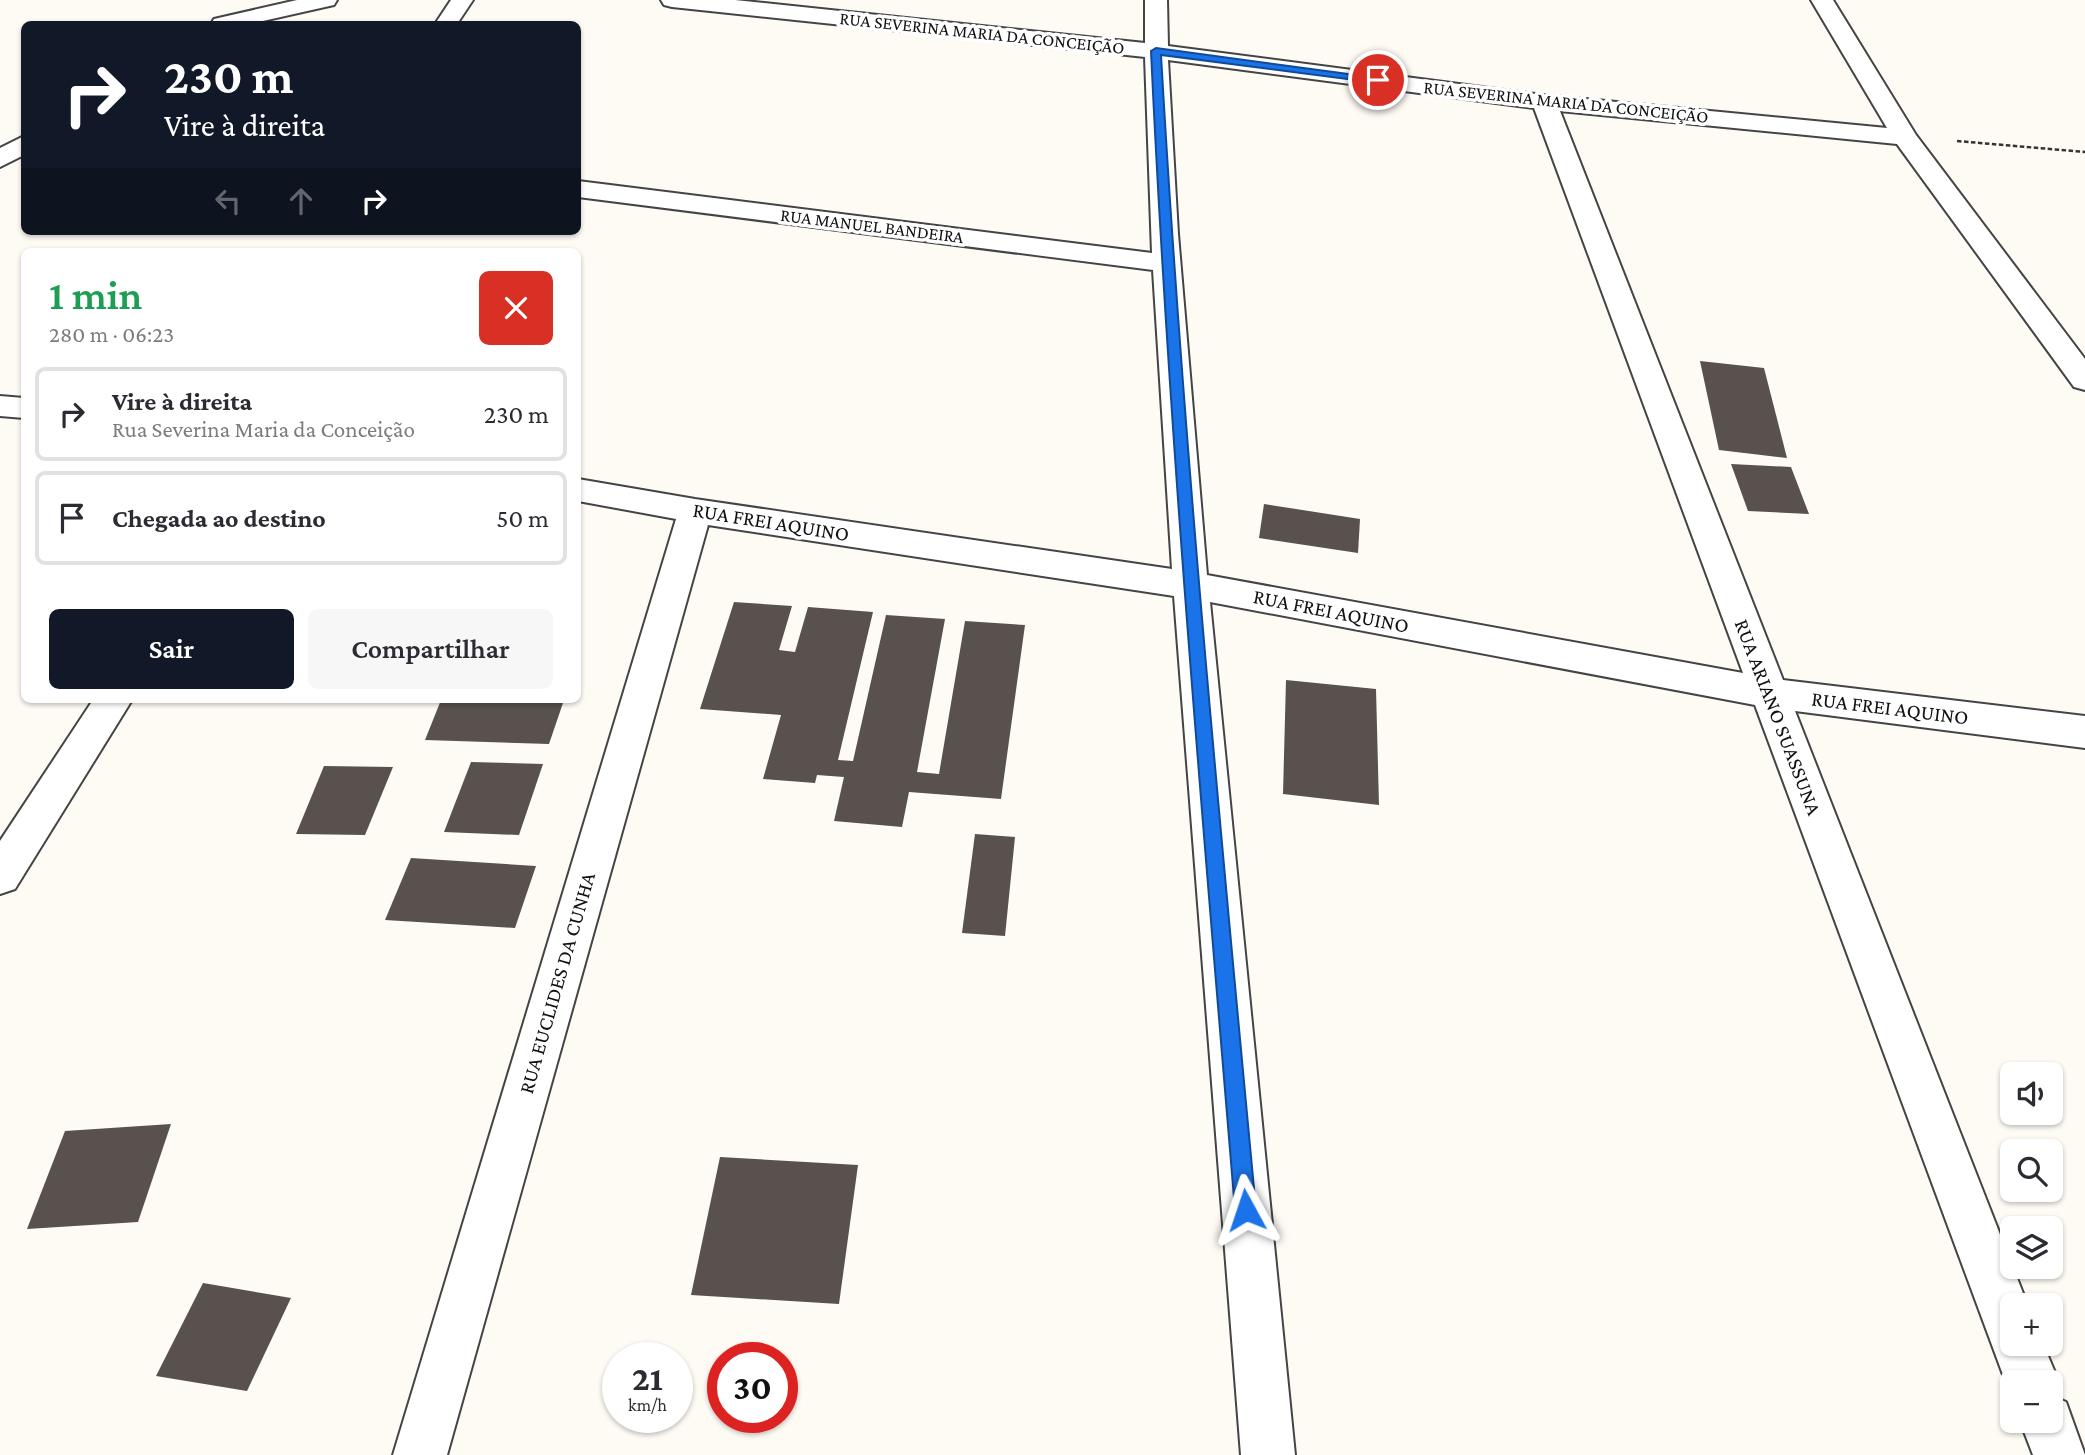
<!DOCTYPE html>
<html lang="pt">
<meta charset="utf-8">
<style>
body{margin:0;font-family:"Crimson Pro",serif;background:#f7f7f7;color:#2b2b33;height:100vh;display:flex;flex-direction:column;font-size:26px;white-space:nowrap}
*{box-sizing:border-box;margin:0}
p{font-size:23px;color:#7c7c81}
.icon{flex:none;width:38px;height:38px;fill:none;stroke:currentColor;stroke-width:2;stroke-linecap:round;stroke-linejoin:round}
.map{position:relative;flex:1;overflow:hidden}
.panel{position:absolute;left:21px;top:248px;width:560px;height:455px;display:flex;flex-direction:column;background:#fff;border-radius:10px;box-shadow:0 2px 5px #0004}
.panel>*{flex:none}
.banner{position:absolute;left:21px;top:21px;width:560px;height:214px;border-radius:10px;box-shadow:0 2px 5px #0004;background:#111827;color:#fff;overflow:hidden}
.buttons{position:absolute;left:2000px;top:1062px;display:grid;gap:14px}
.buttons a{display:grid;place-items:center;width:63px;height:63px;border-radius:10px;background:#fff;box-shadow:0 2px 5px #0004;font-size:35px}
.speed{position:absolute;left:602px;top:1342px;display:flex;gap:14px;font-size:35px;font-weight:700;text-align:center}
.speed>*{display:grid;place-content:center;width:91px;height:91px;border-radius:50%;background:#fff;box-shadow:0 2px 5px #0004;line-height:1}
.speed small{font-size:18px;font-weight:400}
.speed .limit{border:10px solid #d22;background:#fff;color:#111}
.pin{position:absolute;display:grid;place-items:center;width:60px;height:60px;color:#fff;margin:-30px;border:4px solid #fff;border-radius:50%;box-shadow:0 2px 7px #0007}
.me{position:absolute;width:77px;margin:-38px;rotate:355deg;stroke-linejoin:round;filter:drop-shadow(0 0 5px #0008)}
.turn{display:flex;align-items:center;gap:24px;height:147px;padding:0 28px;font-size:32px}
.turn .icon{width:91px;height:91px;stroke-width:2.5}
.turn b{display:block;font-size:49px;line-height:60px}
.lanes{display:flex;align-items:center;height:66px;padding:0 28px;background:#0003;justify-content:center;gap:35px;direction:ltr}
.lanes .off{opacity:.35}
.round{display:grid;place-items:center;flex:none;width:74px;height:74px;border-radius:10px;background:#f7f7f7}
.summary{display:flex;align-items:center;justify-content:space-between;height:119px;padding:0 28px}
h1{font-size:42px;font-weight:600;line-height:52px;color:#1e9e55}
.primary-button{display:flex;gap:14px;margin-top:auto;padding:14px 28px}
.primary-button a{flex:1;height:80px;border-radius:10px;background:#111827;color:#fff;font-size:28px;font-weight:600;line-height:80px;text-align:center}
.primary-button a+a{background:#f7f7f7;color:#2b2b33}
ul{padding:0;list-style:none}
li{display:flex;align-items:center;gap:21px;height:94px;margin:0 14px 10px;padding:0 14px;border:4px solid #e1e1e2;border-radius:10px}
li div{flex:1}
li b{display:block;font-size:26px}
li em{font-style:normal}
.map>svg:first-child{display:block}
.building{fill:#58514e}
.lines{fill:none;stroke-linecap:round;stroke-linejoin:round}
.minor-casing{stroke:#444;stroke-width:4}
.path{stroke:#333;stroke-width:2.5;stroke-dasharray:4.5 2.5;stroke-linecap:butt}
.minor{fill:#fff;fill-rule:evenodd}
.route{fill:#1a73e8;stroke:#114b97;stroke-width:2}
.labels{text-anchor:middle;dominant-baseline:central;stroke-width:7;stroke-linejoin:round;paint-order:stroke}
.far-street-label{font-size:18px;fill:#111;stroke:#fff}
.street-label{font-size:21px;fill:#111;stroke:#fff}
</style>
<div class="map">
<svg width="2085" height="1455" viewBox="0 0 2085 1455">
<rect width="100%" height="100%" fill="#fefbf5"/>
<!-- building -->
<g class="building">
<path d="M 1700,361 L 1764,368 L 1787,458 L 1719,450 Z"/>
<path d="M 1731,464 L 1791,467 L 1809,514 L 1748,511 Z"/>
<path d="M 1264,504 L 1360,519 L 1358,553 L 1259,538 Z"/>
<path d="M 734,602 L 792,606 L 779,650 L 795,652 L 808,607 L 873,612 L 838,760 L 853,761 L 886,615 L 945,619 L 917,772 L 939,774 L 965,621 L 1025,625 L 1001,799 L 909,792 L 902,827 L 834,821 L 844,777 L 817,775 L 815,783 L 763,779 L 781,715 L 700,709 Z"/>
<path d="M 1286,680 L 1376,689 L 1379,805 L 1283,794 Z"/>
<path d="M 441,700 L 564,700 L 549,744 L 425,740 Z"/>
<path d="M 471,762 L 543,764 L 519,835 L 444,832 Z"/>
<path d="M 324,766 L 393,767 L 365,835 L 296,834 Z"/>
<path d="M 975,834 L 1015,837 L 1005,936 L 962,933 Z"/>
<path d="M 411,858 L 536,866 L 515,928 L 385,920 Z"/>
<path d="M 171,1124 L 138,1222 L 27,1229 L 65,1131 Z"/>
<path d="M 720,1157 L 858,1165 L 839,1304 L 691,1295 Z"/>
<path d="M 203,1283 L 291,1298 L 247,1391 L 156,1376 Z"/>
</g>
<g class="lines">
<!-- minor casing -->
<g class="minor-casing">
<g id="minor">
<path d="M 297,0 L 337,0 L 334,5 L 249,24 L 211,24 L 214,19 Z"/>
<path d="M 451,0 L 473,0 L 457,24 L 435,24 Z"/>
<path d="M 661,0 L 735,0 L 1145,43 L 1145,0 L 1167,0 L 1168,46 L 1544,95 L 1887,128 L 1811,0 L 1833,0 L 1916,135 L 2085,359 L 2085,390 L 2074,387 L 1897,144 L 1560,111 L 1783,680 L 2085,716 L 2085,748 L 1795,711 L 2028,1306 L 2012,1306 L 2012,1344 L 2043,1344 L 2059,1382 L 2053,1396 L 2066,1402 L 2085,1455 L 2033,1455 L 2020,1421 L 2051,1421 L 2051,1382 L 2012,1382 L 2012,1399 L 1755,705 L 1210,602 L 1295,1455 L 1241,1455 L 1174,596 L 708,525 L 447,1455 L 393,1455 L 676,519 L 578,501 L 578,479 L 695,499 L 1172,569 L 1153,270 L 578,197 L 578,181 L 1152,253 L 1145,57 L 672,7 L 664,5 ZM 1168,60 L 1534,108 L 1743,673 L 1207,575 L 1178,234 Z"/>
<path d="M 24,136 L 24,155 L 0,167 L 0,148 Z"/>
<path d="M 0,396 L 24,398 L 24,418 L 0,416 Z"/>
<path d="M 93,700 L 132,700 L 15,889 L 0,894 L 0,841 Z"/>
</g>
</g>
<!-- path -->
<path class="path" d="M 1957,141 L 2085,152"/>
<!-- minor -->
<use href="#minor" class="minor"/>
</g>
<!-- route -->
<path class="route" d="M 1156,48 L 1378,78 L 1383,80 L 1378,83 L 1161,55 C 1183,441 1220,825 1256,1210 L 1253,1218 L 1246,1221 L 1238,1218 L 1235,1210 C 1203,824 1169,438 1151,51 Z"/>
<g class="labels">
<!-- far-street labels -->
<g class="far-street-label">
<text transform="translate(982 33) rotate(6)">RUA SEVERINA MARIA DA CONCEIÇÃO</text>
<text transform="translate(1566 102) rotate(6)">RUA SEVERINA MARIA DA CONCEIÇÃO</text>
<text transform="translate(872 226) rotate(7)">RUA MANUEL BANDEIRA</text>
</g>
<!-- street labels -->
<g class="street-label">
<text transform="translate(771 522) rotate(9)">RUA FREI AQUINO</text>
<text transform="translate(1331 611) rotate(11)">RUA FREI AQUINO</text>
<text transform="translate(1890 708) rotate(7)">RUA FREI AQUINO</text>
<text transform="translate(1778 717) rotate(69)">RUA ARIANO SUASSUNA</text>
<text transform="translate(557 983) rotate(-74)">RUA EUCLIDES DA CUNHA</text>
</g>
</g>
</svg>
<div class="buttons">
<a><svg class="icon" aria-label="sound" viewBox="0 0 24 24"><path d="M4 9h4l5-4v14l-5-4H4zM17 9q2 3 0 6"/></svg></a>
<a><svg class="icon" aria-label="search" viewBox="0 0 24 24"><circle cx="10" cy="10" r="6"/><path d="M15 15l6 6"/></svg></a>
<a><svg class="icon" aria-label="layers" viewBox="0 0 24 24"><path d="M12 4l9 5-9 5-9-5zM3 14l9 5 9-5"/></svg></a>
<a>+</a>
<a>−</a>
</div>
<div class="speed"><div>21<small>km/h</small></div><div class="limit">30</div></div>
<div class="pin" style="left:1378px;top:80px;background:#d93025"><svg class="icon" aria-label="arrive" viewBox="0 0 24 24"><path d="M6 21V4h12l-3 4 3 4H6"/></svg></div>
<svg class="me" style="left:1246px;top:1210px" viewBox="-20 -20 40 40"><path d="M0-17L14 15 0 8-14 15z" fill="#1a73e8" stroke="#fff" stroke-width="4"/></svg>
<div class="banner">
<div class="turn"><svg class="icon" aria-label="right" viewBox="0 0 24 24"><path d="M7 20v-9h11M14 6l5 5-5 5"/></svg><div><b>230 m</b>Vire à direita</div></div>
<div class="lanes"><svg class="icon off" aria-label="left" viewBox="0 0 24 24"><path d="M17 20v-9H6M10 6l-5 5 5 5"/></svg><svg class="icon off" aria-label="ahead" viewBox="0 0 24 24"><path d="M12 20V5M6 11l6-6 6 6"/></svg><svg class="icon" aria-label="right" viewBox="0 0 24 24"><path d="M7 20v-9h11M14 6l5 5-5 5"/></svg></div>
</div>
<section class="panel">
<div class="summary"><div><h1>1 min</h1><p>280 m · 06:23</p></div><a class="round" style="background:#d93025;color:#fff"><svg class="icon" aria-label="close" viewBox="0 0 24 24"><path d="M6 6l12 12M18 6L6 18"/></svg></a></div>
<ul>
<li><svg class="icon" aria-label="right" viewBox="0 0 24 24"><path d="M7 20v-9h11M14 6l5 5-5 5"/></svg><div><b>Vire à direita</b><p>Rua Severina Maria da Conceição</p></div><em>230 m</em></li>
<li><svg class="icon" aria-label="arrive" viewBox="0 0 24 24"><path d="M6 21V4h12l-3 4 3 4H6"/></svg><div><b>Chegada ao destino</b></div><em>50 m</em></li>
</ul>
<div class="primary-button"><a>Sair</a><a>Compartilhar</a></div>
</section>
</div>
